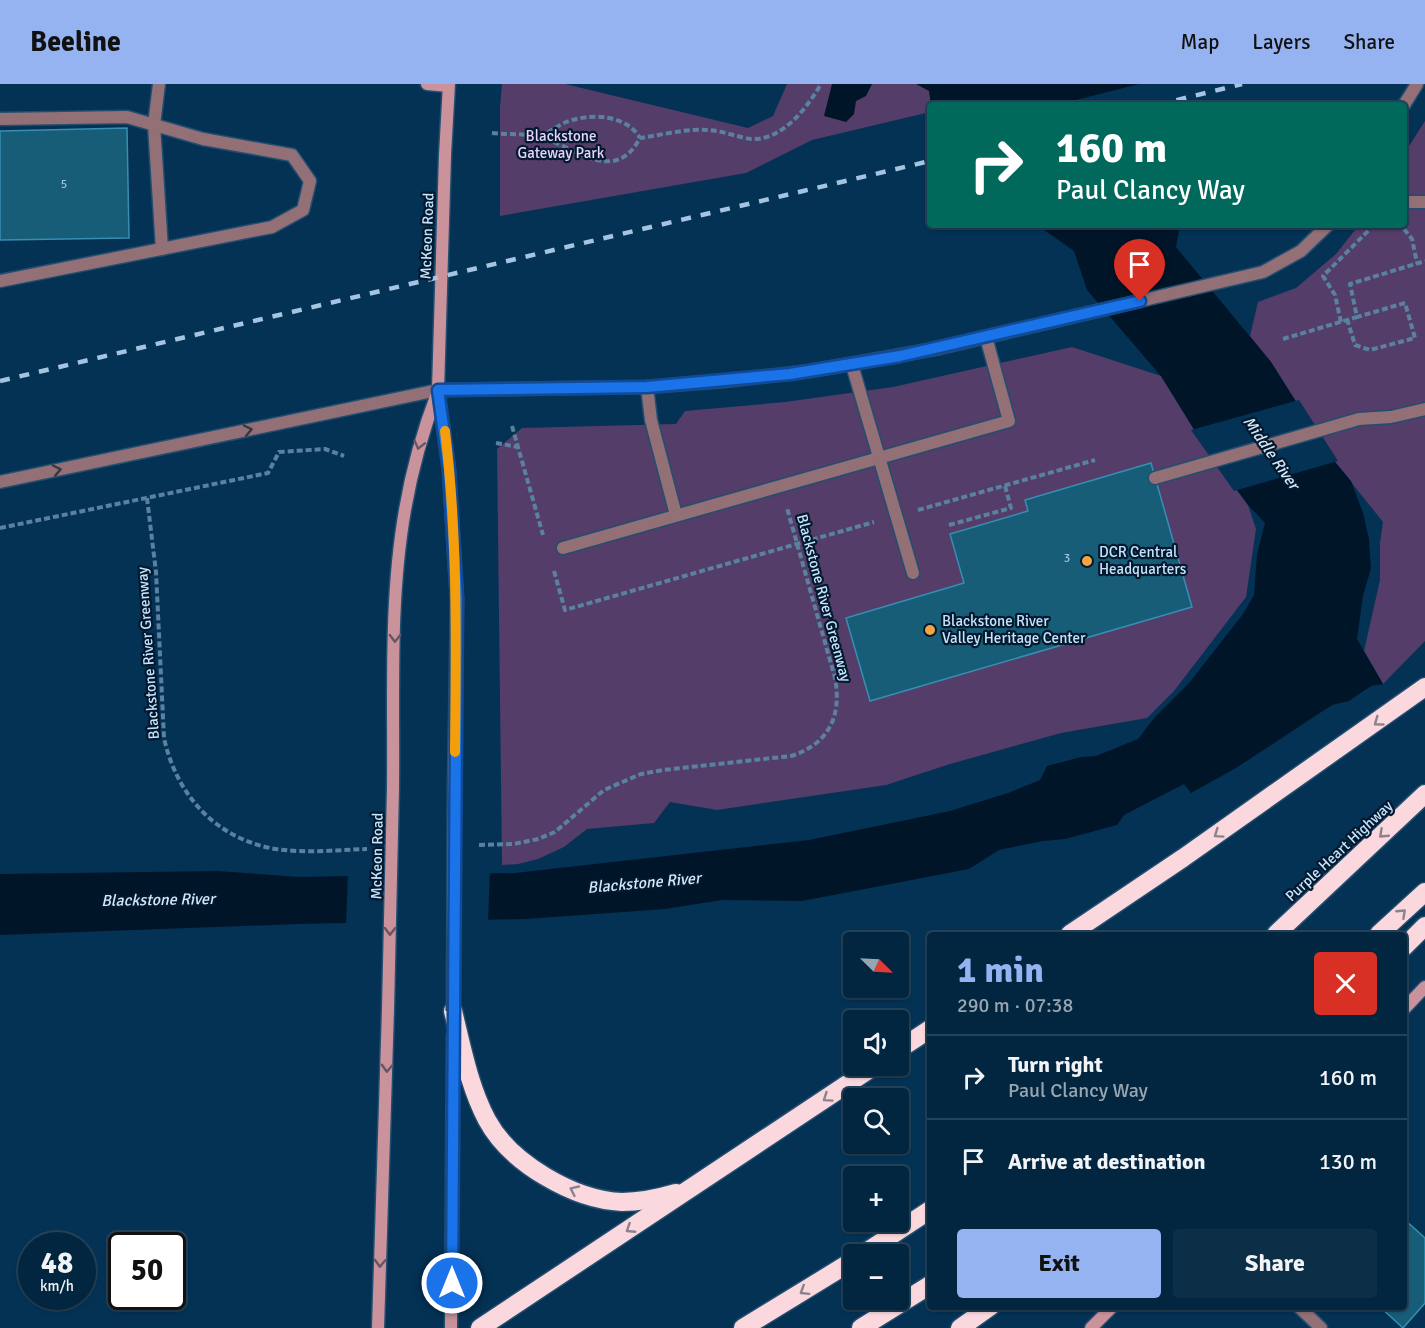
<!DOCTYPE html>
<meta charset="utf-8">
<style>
body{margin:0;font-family:Signika,sans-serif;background:#0d2e47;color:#f1f3f6;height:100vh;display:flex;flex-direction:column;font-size:22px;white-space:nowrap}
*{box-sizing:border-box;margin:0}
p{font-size:20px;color:#97a5b1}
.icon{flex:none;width:33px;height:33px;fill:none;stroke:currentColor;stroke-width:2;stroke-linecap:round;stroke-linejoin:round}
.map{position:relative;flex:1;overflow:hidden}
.sheet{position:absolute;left:927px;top:848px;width:480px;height:378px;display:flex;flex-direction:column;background:#032640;border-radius:6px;box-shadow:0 2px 4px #0004,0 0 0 2px #244359}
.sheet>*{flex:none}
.guide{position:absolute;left:927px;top:18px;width:480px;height:126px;border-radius:6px;box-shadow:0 2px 4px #0004,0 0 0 2px #244359;background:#00695c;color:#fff;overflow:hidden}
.needle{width:39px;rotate:114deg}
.tools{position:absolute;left:843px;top:848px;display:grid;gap:12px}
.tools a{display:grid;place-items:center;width:66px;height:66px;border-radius:6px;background:#032640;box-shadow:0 2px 4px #0004,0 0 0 2px #244359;font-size:30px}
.speed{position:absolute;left:18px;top:1148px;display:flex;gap:12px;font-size:30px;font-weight:700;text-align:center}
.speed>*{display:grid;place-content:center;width:78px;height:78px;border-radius:50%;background:#032640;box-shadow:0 2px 4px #0004,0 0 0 2px #244359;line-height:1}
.speed small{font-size:15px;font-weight:400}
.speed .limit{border:3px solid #111;border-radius:9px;background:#fff;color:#111}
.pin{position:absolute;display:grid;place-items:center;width:51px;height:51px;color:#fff;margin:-62px -26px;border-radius:50% 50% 50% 0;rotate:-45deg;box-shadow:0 0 6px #0007}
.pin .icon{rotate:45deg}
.me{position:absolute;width:66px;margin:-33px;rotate:0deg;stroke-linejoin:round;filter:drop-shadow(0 0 4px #0008)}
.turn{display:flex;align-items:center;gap:21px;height:126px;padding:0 30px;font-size:27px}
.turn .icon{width:78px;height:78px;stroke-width:2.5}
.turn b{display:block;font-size:42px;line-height:51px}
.round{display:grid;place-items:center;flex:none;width:63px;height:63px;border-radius:6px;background:#0d2e47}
.overview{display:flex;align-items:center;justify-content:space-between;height:102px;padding:0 30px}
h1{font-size:36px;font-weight:800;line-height:45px;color:#95b2f1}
.primary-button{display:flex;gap:12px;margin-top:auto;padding:12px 30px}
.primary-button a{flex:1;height:69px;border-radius:6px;background:#95b2f1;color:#111;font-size:24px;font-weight:800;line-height:69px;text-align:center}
.primary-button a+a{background:#0d2e47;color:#f1f3f6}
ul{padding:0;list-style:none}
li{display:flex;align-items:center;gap:18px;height:84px;padding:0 30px;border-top:2px solid #244359}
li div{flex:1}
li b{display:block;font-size:22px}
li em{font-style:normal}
header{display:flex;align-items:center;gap:36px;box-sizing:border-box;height:84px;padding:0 30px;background:#95b2f1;color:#111}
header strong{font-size:28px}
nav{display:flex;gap:33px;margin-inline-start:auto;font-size:21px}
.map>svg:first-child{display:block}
.green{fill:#543d68}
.water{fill:#011529}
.pier{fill:#043255}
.building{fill:#175d78;stroke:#368fb3;stroke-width:1.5}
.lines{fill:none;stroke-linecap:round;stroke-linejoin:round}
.service-casing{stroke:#234e70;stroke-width:15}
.pedestrian-casing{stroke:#234e70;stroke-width:15}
.minor-casing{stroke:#234e70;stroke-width:15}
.secondary-casing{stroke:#234e70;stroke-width:15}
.motorway-casing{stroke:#234e70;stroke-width:21}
.path{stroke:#5b81a1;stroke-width:4;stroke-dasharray:6 3;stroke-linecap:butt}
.service{stroke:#927075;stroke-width:12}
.pedestrian{stroke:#927075;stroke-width:12}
.minor{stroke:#927075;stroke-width:12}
.secondary{stroke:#ca939c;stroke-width:12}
.motorway{stroke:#fbd8dd;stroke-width:18}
.rail{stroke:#a4c4e1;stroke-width:4.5;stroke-dasharray:10 10;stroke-linecap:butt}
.secondary-bridge-casing{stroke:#234e70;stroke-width:15;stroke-linecap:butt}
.secondary-bridge{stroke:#ca939c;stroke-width:12}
.oneway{stroke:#353746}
.oneway2{stroke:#665664}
.oneway3{stroke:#8b828e}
.route-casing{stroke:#114b97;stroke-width:15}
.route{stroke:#1a73e8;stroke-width:10}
.slow{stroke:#f59e0b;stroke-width:10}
.poi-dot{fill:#f3a443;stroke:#03192d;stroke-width:2}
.labels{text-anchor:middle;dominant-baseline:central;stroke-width:4.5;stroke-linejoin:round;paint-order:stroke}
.number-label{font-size:12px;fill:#9ac2dd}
.park-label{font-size:15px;fill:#ead4ff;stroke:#03192d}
.street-label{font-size:15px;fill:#c6e3ff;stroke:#03192d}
.poi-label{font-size:15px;fill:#c6e3ff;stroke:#03192d;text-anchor:start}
.water-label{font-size:16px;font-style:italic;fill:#d5e7f8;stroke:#03192d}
</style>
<header>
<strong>Beeline</strong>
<nav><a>Map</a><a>Layers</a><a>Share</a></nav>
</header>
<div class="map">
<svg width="1425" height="1244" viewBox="0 0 1425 1244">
<rect width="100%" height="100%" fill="#043255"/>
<!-- green -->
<g class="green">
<path d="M 502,0 L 565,0 L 748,44 L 773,32 L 787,0 L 1047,0 L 960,21 L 930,21 L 930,28 L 812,56 L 746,89 L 500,132 L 500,23 Z"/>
<path d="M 1425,37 L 1425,557 L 1383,600 L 1364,567 L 1380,496 L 1380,459 L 1383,438 L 1331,373 L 1271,278 L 1250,252 L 1258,218 L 1296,204 L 1336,170 L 1359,141 L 1404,141 L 1404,70 Z"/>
<path d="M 1072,263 L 1161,292 L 1203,360 L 1248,421 L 1256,445 L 1246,513 L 1174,607 L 1147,634 L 1061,649 L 950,680 L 886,701 L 717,726 L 670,718 L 654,739 L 587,745 L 564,763 L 538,775 L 518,780 L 502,781 L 497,365 L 522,344 L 676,340 L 685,327 L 785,318 L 893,303 Z"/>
</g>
<!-- water -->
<g class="water">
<path d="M 832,0 L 872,0 L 866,12 L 856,17 L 854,30 L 846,38 L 824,32 Z"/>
<path d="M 916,0 L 1190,0 L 1193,21 L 931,21 L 929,7 Z"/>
<path d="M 1037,141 L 1180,141 L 1176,163 L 1271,278 L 1331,373 L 1351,397 L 1363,429 L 1369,455 L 1371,484 L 1363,512 L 1357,555 L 1383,600 L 1371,602 L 1349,617 L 1332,621 L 1236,684 L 1191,709 L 1184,700 L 1124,731 L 1117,741 L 1065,755 L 1043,757 L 999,766 L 969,785 L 802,817 L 722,816 L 665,825 L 526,835 L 299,840 L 0,851 L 0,790 L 218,787 L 299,793 L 515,789 L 809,756 L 950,727 L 1008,709 L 1040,696 L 1047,682 L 1081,673 L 1096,672 L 1138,655 L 1154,634 L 1189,599 L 1243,530 L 1254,511 L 1257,470 L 1265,439 L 1248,421 L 1203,360 L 1161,292 L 1087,206 L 1074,167 Z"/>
</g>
<!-- pier -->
<g class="pier">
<path d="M 1139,0 L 1193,0 L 1196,21 L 1056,21 Z"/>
<path d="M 1299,316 L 1338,377 L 1234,407 L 1191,346 Z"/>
<path d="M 490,786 L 488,839 L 346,842 L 348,789 Z"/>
</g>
<!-- building -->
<g class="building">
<path d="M 127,44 L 129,154 L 0,156 L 0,47 Z"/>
<path d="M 1151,379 L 1192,523 L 870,617 L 846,534 L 964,499 L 950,450 L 1028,427 L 1025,416 Z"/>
<path d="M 1404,1135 L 1425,1154 L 1425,1219 L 1403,1244 L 1379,1222 L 1404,1222 Z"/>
</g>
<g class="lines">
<!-- service casing -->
<g class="service-casing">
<g id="service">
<path d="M 159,0 L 154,41 L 162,165"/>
<path d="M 0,35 L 127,33 L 203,55 L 292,71 L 310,97 L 303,126 L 272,143 L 0,197"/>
<path d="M 1404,118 L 1425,118"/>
<path d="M 647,303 L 651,336 L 676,431"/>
<path d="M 0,398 L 438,306"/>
<path d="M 563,464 L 1009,337 L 986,253"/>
</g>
</g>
<!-- pedestrian casing -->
<g class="pedestrian-casing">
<g id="pedestrian">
<path d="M 852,281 L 913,489"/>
<path d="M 1155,394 L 1359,335 L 1391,333 L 1425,325"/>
</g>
</g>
<!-- minor casing -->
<g class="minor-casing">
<g id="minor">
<path d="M 1404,21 L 1417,0"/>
<path d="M 438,306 L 647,303 L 725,297 L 811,287 L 940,264 L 1263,188 L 1301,167 L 1328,141"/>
<path d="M 1298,1222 L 1321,1244"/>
</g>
</g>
<!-- secondary casing -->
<g class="secondary-casing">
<g id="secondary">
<path d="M 427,0 L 448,2"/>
<path d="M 449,0 L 445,71 L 438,306 L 449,386 L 457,515 L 454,705"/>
<path d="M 393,704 C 394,612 389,517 405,426 C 412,385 423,346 438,307"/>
<path d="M 1404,925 L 1425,903"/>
<path d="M 378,1244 L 388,925"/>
<path d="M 451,1244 L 453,951"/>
<path d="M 1091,1244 L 1113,1222"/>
</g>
</g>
<!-- motorway casing -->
<g class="motorway-casing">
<g id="motorway">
<path d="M 1070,850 L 1183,774 L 1425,603"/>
<path d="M 1276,850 L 1425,710"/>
<path d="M 1379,850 L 1425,808"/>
<path d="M 1404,863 L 1425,842"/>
<path d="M 453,927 C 462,963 469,1002 487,1036 C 510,1079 574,1116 622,1118 C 641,1118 659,1114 676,1109"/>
<path d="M 898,966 L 930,945"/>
<path d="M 863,1170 L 930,1126"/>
<path d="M 480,1244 L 876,981"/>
<path d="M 743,1244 L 854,1176"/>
<path d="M 861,1244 L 930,1201"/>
<path d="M 960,1244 L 991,1222"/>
</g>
</g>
<!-- path -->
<g class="path">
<path d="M 492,49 C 508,51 525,49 540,53 C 573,61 614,103 640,54 C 662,51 687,44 709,46 C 723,47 737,53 751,55 C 782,57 807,24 821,0"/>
<path d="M 540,53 C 549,48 557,42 566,38 C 590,29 626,30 640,54"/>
<path d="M 1404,145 L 1412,155 L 1417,179"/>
<path d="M 1347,235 L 1355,261 L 1370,266 L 1415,254 L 1405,219 L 1357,233"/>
<path d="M 1341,238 L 1335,211 L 1323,192 L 1372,143 L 1380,141"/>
<path d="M 1283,255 L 1357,233 L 1350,200 L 1425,177"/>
<path d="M 512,342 L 543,451"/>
<path d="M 496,359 L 518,363"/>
<path d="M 147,414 L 156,488 L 164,654 C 176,709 213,752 270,764 C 301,770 335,766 367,765"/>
<path d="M 918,426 L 1095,376"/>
<path d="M 949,441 L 1011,424 L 1005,402"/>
<path d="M 0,444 L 268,389 L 279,368 L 325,365 L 344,372"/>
<path d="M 554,487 L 565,526 L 874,438"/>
<path d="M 479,761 L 514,760 L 538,755 L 555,748 L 604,706 L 641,690 L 663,686 L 791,672 C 829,660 842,632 835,594 L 787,424"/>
</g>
<!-- service -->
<use href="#service" class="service"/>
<!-- pedestrian -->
<use href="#pedestrian" class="pedestrian"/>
<!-- minor -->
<use href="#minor" class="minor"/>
<!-- secondary -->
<use href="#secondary" class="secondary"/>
<!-- motorway -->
<use href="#motorway" class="motorway"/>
<!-- rail -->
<g class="rail">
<path d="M 1157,21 L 1242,0"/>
<path d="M 0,297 L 930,77"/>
</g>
<!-- secondary-bridge casing -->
<g class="secondary-bridge-casing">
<g id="secondary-bridge">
<path d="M 388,925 L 393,704"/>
<path d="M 453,927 L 454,705"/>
</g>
</g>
<!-- secondary-bridge -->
<use href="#secondary-bridge" class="secondary-bridge"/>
</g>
<!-- one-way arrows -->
<defs><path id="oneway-chevron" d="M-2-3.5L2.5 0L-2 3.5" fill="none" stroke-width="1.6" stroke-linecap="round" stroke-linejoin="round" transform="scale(1.5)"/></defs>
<g class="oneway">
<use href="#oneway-chevron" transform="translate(248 346) rotate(-12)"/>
<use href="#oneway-chevron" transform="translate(57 386) rotate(-12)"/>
</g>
<g class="oneway2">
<use href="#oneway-chevron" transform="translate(419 361) rotate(104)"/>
<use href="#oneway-chevron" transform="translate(395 554) rotate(91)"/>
<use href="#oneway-chevron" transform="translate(390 847) rotate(91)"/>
<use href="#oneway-chevron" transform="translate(387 984) rotate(92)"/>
<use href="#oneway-chevron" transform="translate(380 1179) rotate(92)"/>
</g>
<g class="oneway3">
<use href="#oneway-chevron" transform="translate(1378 638) rotate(144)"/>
<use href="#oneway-chevron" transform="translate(1218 750) rotate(145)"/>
<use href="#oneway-chevron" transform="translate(1383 750) rotate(137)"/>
<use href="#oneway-chevron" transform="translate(1402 829) rotate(-43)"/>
<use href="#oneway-chevron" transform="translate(827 1014) rotate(146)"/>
<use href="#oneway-chevron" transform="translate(574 1106) rotate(-155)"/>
<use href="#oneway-chevron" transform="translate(630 1145) rotate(147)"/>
<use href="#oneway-chevron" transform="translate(804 1207) rotate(148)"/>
</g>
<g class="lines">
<!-- route casing -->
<g class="route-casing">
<path id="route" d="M 452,1199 L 457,515 L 449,386 L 438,306 L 647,303 L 790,290 L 900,272 L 1140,217"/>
</g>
<!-- route -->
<use href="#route" class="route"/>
<!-- slow -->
<path class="slow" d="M 445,347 C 458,454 456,560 455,668"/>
</g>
<!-- markers -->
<g class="poi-dot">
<circle cx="1087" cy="477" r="6"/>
<circle cx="930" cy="546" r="6"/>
</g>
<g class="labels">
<!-- number labels -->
<g class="number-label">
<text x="64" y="100">5</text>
<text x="1067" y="474">3</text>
</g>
<!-- park labels -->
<g class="park-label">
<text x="561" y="52">Blackstone<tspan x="561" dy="17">Gateway Park</tspan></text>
</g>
<!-- street labels -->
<g class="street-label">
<text transform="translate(427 152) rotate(-88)">McKeon Road</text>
<text transform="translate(824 514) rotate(75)">Blackstone River Greenway</text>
<text transform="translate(148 569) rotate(-94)">Blackstone River Greenway</text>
<text transform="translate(1339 767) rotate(-43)">Purple Heart Highway</text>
<text transform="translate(377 772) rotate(-89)">McKeon Road</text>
</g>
<!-- poi labels -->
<g class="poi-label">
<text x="1099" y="468">DCR Central<tspan x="1099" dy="17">Headquarters</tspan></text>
<text x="942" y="537">Blackstone River<tspan x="942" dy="17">Valley Heritage Center</tspan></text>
</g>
<!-- water labels -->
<g class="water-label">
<text transform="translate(1271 369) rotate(55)">Middle River</text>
<text transform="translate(644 799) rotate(-5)">Blackstone River</text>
<text transform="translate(158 816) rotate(-1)">Blackstone River</text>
</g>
</g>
</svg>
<div class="tools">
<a><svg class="needle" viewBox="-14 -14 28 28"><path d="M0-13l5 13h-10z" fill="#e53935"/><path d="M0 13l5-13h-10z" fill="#97a5b1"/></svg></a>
<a><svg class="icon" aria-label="sound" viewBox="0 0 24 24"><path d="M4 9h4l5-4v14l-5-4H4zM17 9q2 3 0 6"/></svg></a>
<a><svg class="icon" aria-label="search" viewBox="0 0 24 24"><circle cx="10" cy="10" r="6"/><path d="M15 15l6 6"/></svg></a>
<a>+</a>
<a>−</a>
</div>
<div class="speed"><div>48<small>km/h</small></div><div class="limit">50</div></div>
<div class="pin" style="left:1140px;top:217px;background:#d93025"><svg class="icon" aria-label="arrive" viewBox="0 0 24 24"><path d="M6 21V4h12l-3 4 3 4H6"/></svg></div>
<svg class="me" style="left:452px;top:1199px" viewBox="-20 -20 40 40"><circle r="17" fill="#1a73e8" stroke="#fff" stroke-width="3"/><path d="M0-11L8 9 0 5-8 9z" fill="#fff"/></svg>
<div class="guide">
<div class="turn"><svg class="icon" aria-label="right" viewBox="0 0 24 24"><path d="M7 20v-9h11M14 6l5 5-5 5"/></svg><div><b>160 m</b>Paul Clancy Way</div></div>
</div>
<section class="sheet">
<div class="overview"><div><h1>1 min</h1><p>290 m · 07:38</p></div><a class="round" style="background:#d93025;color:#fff"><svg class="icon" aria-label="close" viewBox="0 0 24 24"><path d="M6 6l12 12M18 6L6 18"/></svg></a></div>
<ul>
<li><svg class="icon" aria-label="right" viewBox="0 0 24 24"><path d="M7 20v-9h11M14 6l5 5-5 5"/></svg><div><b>Turn right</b><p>Paul Clancy Way</p></div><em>160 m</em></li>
<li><svg class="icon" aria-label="arrive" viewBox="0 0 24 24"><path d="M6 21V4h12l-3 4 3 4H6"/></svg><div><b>Arrive at destination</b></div><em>130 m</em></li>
</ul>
<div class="primary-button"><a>Exit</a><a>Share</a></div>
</section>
</div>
